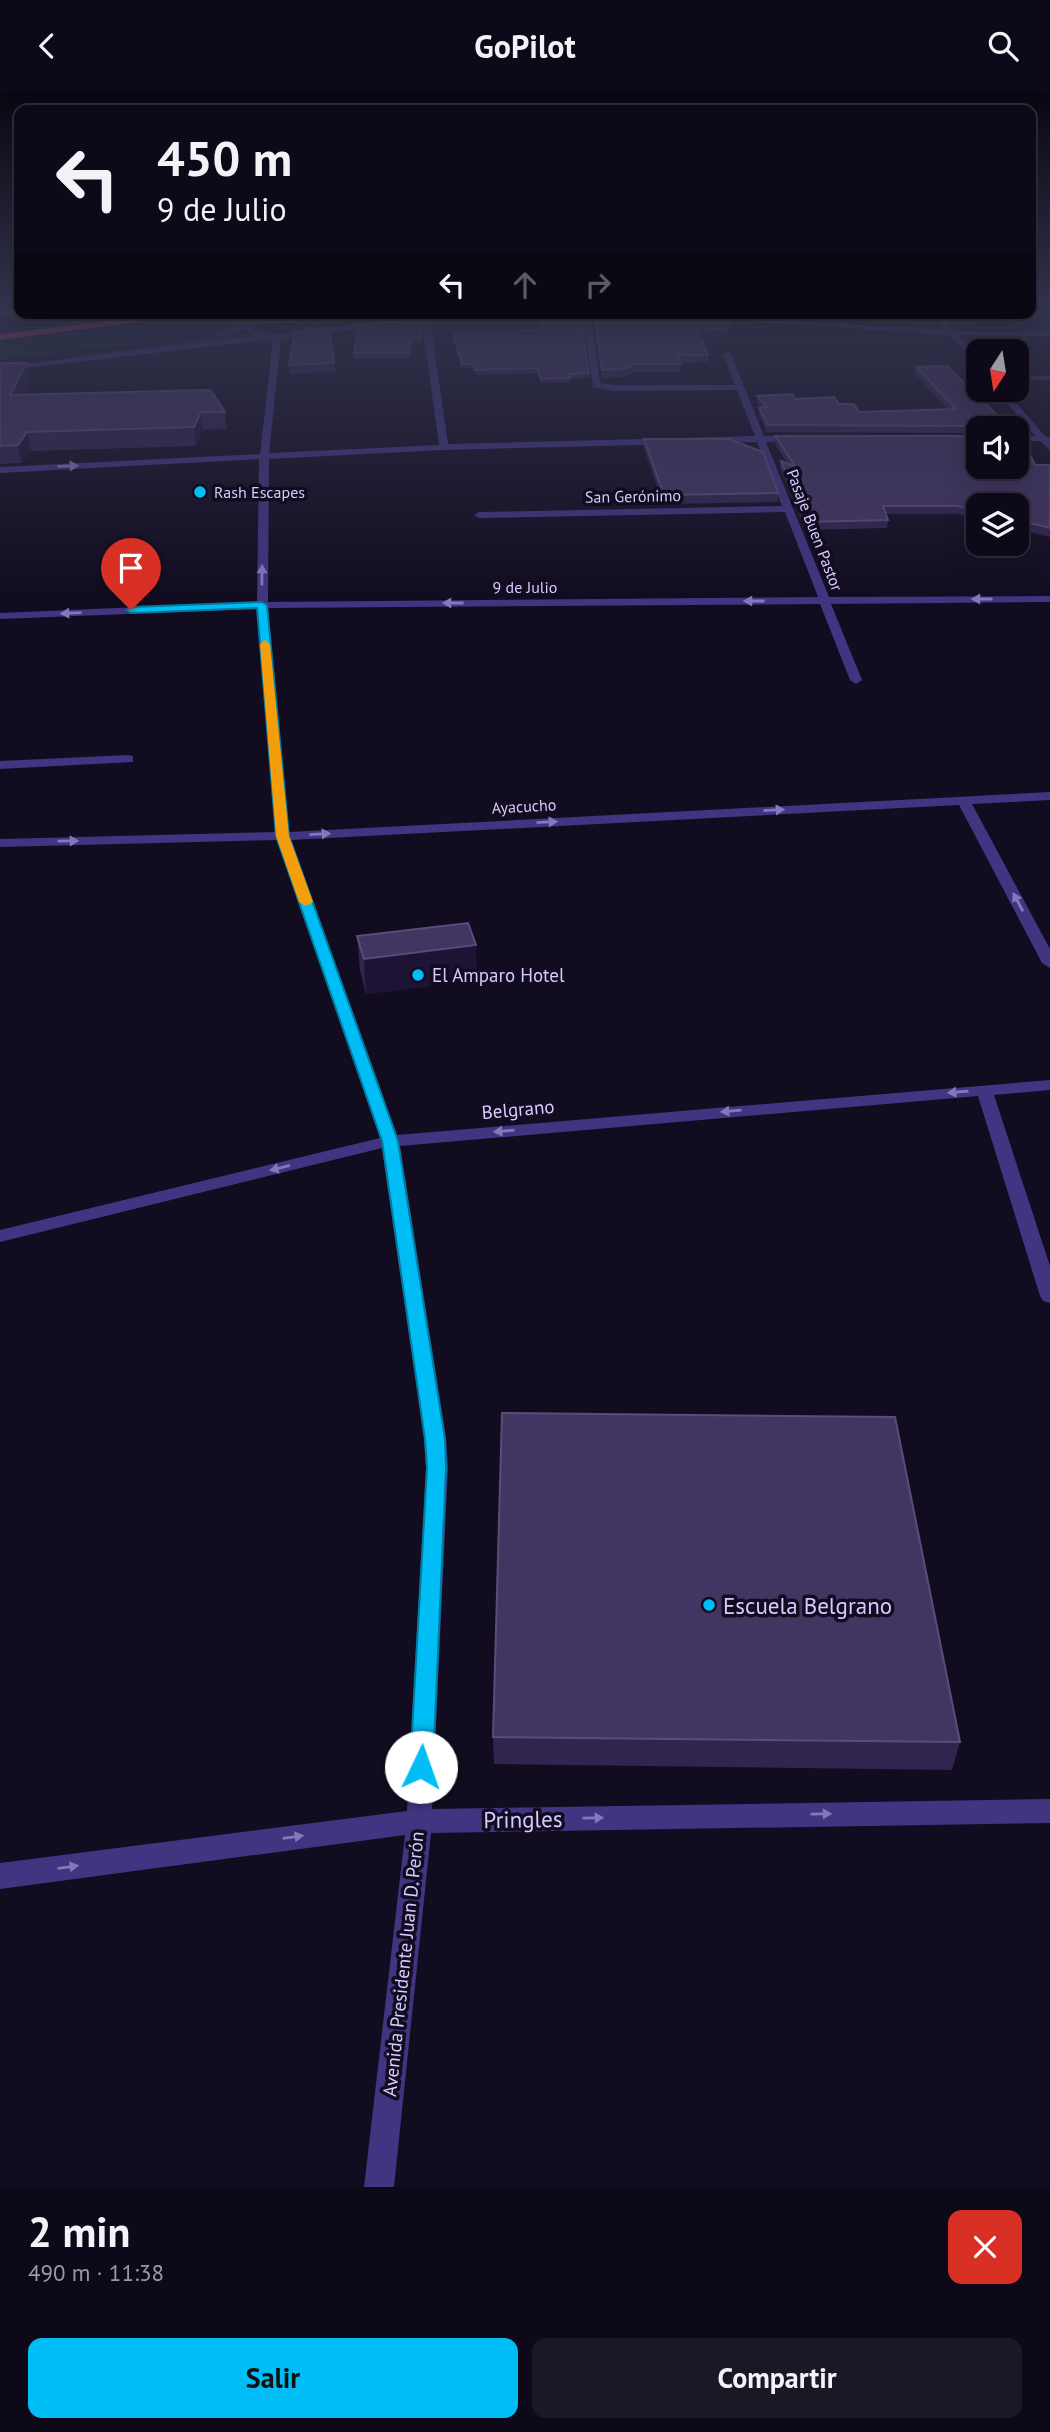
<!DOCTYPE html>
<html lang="es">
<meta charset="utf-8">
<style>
body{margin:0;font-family:"PT Sans",sans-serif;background:#1c1725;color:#f1f3f6;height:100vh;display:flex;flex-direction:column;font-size:26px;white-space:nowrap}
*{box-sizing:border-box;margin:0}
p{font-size:23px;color:#9b9aa2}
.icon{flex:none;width:38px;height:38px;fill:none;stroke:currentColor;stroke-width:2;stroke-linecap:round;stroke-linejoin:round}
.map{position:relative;height:2096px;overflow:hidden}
.panel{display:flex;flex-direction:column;background:#0e0918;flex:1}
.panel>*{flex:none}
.hud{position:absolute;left:14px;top:14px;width:1022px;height:214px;border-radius:14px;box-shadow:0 7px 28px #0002,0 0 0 2px #2e2a37;background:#0e0918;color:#f1f3f6;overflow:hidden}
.needle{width:46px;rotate:192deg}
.controls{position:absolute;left:966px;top:248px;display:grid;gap:14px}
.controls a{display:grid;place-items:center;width:63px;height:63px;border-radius:14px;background:#0e0918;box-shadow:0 7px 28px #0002,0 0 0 2px #2e2a37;font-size:35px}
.pin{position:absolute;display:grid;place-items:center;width:60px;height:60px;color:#fff;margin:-72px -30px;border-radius:50% 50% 50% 0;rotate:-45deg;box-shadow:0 0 7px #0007}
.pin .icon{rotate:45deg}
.me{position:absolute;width:77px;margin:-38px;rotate:3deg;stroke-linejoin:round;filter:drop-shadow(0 0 5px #0008)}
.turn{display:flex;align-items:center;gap:24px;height:147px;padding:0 28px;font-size:32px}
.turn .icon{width:91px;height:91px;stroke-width:2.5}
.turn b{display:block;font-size:49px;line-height:60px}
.lanes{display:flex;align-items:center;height:66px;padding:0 28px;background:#0003;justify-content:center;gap:35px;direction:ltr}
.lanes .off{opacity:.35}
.round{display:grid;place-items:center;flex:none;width:74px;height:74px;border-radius:14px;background:#1c1725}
.overview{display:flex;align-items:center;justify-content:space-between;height:119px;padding:0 28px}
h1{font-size:42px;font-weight:600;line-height:52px}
.button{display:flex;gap:14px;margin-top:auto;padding:14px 28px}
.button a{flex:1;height:80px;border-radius:14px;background:#00bef5;color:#111;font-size:28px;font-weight:600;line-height:80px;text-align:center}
.button a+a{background:#1c1725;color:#f1f3f6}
header{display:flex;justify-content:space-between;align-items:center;height:91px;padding:0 28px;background:#0e0918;font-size:32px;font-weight:600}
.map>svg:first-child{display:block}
.green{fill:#0e282a}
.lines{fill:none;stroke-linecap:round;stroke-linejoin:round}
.minor{fill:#413481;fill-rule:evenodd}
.highway{fill:#ff4587;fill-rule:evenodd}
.wall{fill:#31244f}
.shaded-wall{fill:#1d1334}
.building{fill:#433562;stroke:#5a4d7b;stroke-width:2}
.oneway{fill:#8478ba}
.route{fill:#00bef5;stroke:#007c9f;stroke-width:2}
.slow{fill:#f59e0b}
.poi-dot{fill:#00bef5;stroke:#120c20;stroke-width:2.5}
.labels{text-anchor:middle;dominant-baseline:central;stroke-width:7;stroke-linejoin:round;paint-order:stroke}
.far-poi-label{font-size:16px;fill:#d7caff;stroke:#120c20;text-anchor:start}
.far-street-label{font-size:16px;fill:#d7caff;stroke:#120c20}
.poi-label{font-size:19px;fill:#d7caff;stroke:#120c20;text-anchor:start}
.street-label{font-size:19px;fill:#d7caff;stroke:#120c20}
.near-poi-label{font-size:23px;fill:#d7caff;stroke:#120c20;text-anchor:start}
.near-street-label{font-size:23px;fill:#d7caff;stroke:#120c20}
</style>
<header><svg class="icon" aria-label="back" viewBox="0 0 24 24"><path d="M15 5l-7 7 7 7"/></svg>GoPilot<svg class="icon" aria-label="search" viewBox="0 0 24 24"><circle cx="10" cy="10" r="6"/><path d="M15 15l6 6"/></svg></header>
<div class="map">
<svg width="1050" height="2096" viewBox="0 0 1050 2096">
<rect width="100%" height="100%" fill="#120c20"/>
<!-- green -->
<g class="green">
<path d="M 144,222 L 185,222 L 0,243 L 0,239 Z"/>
<path d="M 235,222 L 283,222 L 282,227 L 255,230 L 184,246 L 0,269 L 0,250 Z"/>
<path d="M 436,231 L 550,231 L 551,238 L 438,242 Z"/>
<path d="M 243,238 L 246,243 L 259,246 L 75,267 L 73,265 L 168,254 Z"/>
</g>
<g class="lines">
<!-- minor -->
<g class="minor">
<path d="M 450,222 L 476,222 L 430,229 L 448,353 L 755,345 L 737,299 L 613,300 L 593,296 L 583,229 L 586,222 L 594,222 L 591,229 L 600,292 L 613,294 L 735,294 L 723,263 L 730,261 L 764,345 L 800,345 L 802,347 L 797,350 L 766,351 L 829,506 L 1050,505 L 1050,511 L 831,513 L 862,589 L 856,593 L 850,589 L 820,513 L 268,517 L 289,741 L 1050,701 L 1050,709 L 972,713 L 1050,858 L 1050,877 L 1042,872 L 959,714 L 291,749 L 397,1044 L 1050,989 L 1050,999 L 994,1004 L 1050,1175 L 1050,1212 L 1043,1210 L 1040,1205 L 978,1005 L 400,1055 L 446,1347 L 448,1376 L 432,1718 L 1050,1708 L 1050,1732 L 431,1742 L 394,2096 L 364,2096 L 405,1744 L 0,1798 L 0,1772 L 407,1720 L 426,1376 L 424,1347 L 382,1057 L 0,1151 L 0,1139 L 380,1047 L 278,749 L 0,756 L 0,748 L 276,741 L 257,518 L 0,528 L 0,522 L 257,511 L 259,368 L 0,382 L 0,376 L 260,363 L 273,248 L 0,280 L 0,276 L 255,245 L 245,238 L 217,245 L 213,243 C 234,232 296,216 312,238 ZM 422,230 L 439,354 L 269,362 L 281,248 ZM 285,231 L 299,233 L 304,237 L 281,243 L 253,239 L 259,233 ZM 757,351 L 782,415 L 479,421 L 474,424 L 479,427 L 785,421 L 818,506 L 268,511 L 269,368 L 444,359 Z"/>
<path d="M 931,222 L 939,222 L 954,240 L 1050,241 L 1050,245 L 958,244 L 978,268 L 978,275 L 950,244 L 703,227 L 707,225 L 945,239 Z"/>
<rect x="1017" y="285" width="33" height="4"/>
<path d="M 996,299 L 1005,299 L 1045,345 L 1050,346 L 1050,359 L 1040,350 L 1017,350 L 1017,344 L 1035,345 Z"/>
<path d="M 128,664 L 133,665 L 133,671 L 0,678 L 0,670 Z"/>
</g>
<!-- highway -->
<g class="highway">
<path d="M 19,218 L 22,223 L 0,225 L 0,219 Z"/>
<path d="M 179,222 L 208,222 L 0,249 L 0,243 Z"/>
<path d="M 284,222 L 293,222 L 299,229 L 294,232 L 286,229 Z"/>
</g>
</g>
<!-- wall -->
<g class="wall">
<path d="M 551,222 L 583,222 L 581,228 L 589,287 L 570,287 L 570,291 L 541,292 L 537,282 L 475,284 L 473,277 L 462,278 L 453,247 L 453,243 L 539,239 Z"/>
<path d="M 594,222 L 730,232 L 727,246 L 706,245 L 699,241 L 708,264 L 708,271 L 680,272 L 680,281 L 632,281 L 632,284 L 625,284 L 625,286 L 602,287 L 594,229 Z"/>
<path d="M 359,235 L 422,247 L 422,252 L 411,253 L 409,268 L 354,268 L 354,262 Z"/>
<path d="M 0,272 L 30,289 L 22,304 L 225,321 L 227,338 L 203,339 L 196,355 L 31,360 L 21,372 L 0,373 Z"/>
<path d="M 334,272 L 335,281 L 290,283 L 289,274 Z"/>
<path d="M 916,276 L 998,325 L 998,329 L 1006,338 L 978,338 L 978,342 L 767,341 L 759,324 L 759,317 L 761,317 L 757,312 L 757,305 L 796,308 L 839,313 L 859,321 L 948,318 L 915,283 Z"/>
<path d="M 775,345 L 1035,374 L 1050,374 L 1050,446 L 1017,438 L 1017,415 L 978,415 L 978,428 L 956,423 L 886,423 L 888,429 L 887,437 L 805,439 L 780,377 L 781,370 L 787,372 L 775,353 Z"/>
<path d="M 644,348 L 778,402 L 778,411 L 663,413 L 644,357 Z"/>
<path d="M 357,845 L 477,889 L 366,903 L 360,879 Z"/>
<path d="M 493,1646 L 960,1651 L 952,1679 L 494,1673 Z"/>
</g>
<!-- shaded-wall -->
<g class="shaded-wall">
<path d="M 388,222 L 405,222 L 405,225 L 361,230 L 361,225 Z"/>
<path d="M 27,272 L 30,289 L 13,322 L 10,304 Z"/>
<path d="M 201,321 L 203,339 L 196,355 L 194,336 Z"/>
<path d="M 27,341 L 31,360 L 21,372 L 18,354 Z"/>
<path d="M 476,854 L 477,889 L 366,903 L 364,868 Z"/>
</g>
<!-- building -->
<g class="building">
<path d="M 361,222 L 388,222 L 361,225 Z"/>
<path d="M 551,222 L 582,222 L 580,225 L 589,282 L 568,283 L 570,287 L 541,288 L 537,277 L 475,279 L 473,273 L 462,273 L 453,243 L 539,239 Z"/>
<path d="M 594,222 L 694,222 L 730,224 L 727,238 L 706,238 L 695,231 L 708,264 L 678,264 L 681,273 L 631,273 L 632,276 L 625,276 L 625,278 L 602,279 Z"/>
<path d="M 416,228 L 420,230 L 422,247 L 411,247 L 409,262 L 354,262 L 359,235 Z"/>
<path d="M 329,240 L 334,272 L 289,274 L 295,241 Z"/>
<path d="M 0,272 L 27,272 L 10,304 L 206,299 L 211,300 L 225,321 L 201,321 L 194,336 L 27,341 L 18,354 L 0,355 Z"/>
<path d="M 947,275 L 998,325 L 994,325 L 1006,338 L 981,338 L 981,335 L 768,334 L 759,317 L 767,316 L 757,305 L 792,303 L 796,308 L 834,306 L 839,313 L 854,313 L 859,321 L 956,318 L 916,276 Z"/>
<path d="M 775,345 L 978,345 L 978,376 L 1017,376 L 1017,348 L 1028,359 L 1035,374 L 1050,374 L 1050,437 L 1017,429 L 1017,415 L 978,415 L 978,420 L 957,415 L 883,415 L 888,429 L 805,431 L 781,370 L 795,375 Z"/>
<path d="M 644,348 L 729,348 L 763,361 L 778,402 L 664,404 Z"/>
<path d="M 468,832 L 476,854 L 364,868 L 357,845 Z"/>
<path d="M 502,1322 L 895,1326 L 960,1651 L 493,1646 Z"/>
</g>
<!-- one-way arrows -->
<defs><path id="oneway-solid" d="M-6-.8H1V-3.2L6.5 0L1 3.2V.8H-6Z" transform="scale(1.75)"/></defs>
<g class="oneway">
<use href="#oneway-solid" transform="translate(68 375) rotate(-3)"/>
<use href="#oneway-solid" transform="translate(262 484) rotate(-89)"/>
<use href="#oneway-solid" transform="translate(982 508) rotate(180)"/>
<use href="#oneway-solid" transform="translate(754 510) rotate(180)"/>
<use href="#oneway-solid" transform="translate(453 512) rotate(180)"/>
<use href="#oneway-solid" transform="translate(71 522) rotate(178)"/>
<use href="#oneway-solid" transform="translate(774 719) rotate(-3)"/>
<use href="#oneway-solid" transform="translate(547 731) rotate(-3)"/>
<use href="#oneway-solid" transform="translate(320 743) rotate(-3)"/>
<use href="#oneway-solid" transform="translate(68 750) rotate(-1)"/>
<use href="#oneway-solid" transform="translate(1018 811) rotate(-118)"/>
<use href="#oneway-solid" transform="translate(958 1001) rotate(175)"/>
<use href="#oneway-solid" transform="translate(731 1020) rotate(175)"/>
<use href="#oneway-solid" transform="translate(504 1040) rotate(175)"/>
<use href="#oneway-solid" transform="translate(280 1077) rotate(166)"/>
<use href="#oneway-solid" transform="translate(821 1723) rotate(-1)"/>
<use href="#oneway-solid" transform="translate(593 1727) rotate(-1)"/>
<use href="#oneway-solid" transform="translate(293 1746) rotate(-7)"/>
<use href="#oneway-solid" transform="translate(68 1776) rotate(-7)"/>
</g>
<!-- sky -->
<linearGradient id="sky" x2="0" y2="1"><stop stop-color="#0a0712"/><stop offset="0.42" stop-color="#33344e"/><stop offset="1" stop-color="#33344e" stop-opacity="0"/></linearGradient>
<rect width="1050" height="505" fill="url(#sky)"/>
<!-- route -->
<path class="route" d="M 262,511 L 267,514 L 289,745 L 398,1050 L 445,1348 L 446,1377 L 433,1676 L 429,1683 L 421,1686 L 413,1683 L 410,1676 L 427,1377 L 425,1348 L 382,1050 L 276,745 L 257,517 L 131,522 L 126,519 L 131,516 Z"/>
<!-- slow -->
<path class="slow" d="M 265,549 L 270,553 L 289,745 L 313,811 L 306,815 L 299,811 L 276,745 L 260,553 Z"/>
<!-- markers -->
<g class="poi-dot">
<circle cx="200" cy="401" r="7"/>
<circle cx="418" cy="884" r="7"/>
<circle cx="709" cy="1514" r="7"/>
</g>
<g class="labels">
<!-- far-poi labels -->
<g class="far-poi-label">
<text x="214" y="401">Rash Escapes</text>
</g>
<!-- far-street labels -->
<g class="far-street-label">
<text transform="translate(633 405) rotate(-1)">San Gerónimo</text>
<text transform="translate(815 439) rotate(69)">Pasaje Buen Pastor</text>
<text x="525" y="496">9 de Julio</text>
<text transform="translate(524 715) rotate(-3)">Ayacucho</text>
</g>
<!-- poi labels -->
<g class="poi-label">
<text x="432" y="884">El Amparo Hotel</text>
</g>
<!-- street labels -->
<g class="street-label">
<text transform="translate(518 1018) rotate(-5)">Belgrano</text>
<text transform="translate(403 1873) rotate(-84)">Avenida Presidente Juan D. Perón</text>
</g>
<!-- near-poi labels -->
<g class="near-poi-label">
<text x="723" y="1514">Escuela Belgrano</text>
</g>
<!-- near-street labels -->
<g class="near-street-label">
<text transform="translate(523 1728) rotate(-1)">Pringles</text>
</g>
</g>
</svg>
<div class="controls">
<a><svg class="needle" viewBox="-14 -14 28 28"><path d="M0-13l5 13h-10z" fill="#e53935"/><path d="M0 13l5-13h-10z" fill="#9b9aa2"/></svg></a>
<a><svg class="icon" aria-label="sound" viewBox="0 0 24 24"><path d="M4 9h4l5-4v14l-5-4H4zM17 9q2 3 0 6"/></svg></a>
<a><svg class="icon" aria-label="layers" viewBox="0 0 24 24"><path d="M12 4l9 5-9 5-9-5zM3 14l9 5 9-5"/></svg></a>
</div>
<div class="pin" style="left:131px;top:519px;background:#d93025"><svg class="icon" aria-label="arrive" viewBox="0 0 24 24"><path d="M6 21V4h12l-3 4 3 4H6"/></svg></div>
<svg class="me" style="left:421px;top:1676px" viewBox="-20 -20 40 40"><circle r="19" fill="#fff"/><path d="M0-13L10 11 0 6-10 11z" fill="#00bef5"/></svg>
<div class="hud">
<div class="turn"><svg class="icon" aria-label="left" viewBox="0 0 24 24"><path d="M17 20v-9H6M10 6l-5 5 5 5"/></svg><div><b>450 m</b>9 de Julio</div></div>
<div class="lanes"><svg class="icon" aria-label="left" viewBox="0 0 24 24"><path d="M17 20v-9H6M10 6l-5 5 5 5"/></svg><svg class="icon off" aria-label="ahead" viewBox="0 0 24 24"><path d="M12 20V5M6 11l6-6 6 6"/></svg><svg class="icon off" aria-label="right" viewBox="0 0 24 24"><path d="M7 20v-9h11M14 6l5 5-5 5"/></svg></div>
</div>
</div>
<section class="panel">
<div class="overview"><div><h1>2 min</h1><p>490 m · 11:38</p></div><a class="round" style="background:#d93025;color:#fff"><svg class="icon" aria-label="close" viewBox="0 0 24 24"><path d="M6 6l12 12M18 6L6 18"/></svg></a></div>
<div class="button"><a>Salir</a><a>Compartir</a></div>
</section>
